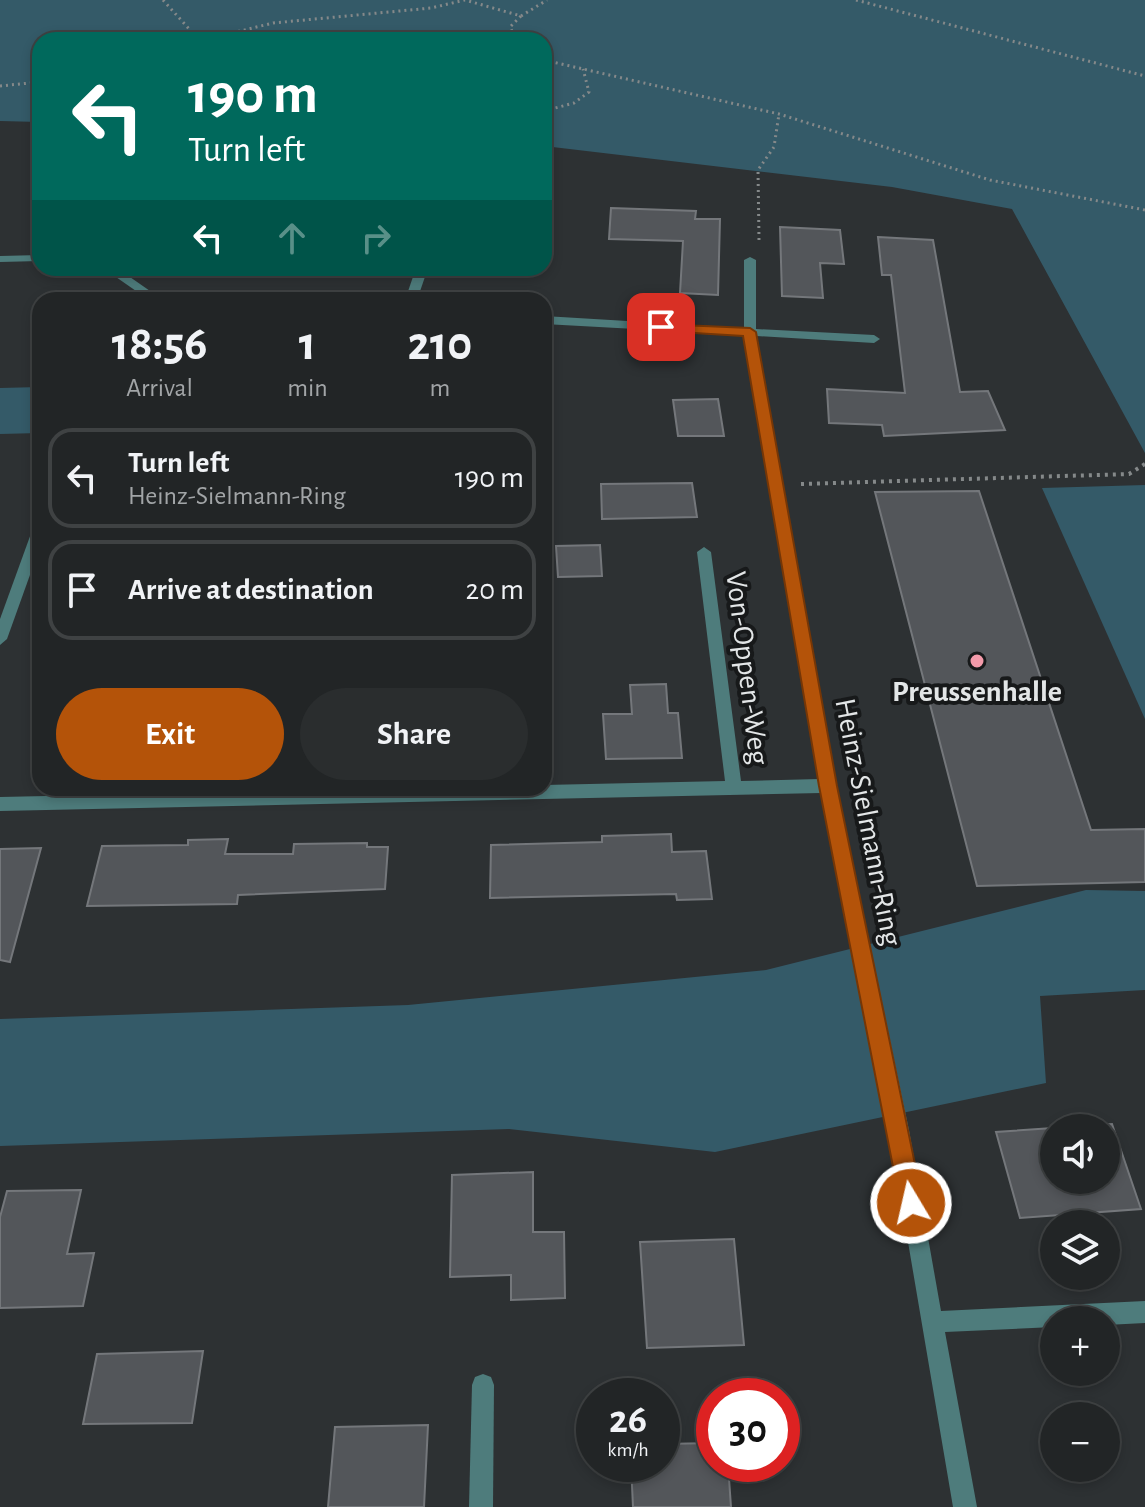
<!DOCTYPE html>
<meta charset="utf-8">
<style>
body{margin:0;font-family:"Alegreya Sans",sans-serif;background:#2a2d2e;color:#f1f3f6;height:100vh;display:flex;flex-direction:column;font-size:30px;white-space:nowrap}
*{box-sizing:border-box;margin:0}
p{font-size:26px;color:#a2a5a7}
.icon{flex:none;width:44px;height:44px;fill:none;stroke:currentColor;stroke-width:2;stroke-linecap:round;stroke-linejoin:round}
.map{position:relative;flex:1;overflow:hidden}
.details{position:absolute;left:32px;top:292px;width:520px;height:504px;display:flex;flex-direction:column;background:#222526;border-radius:24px;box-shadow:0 4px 12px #0003,0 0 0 2px #3f4243}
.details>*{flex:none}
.top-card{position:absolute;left:32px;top:32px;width:520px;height:244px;border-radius:24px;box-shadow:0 4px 12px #0003,0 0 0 2px #3f4243;background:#00695c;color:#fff;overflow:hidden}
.buttons{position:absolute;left:1040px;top:1114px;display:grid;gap:16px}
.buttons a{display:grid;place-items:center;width:80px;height:80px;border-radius:50%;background:#222526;box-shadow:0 4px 12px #0003,0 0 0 2px #3f4243;font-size:40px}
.speed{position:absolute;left:576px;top:1378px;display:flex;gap:16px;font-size:40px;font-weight:700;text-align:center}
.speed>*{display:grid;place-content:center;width:104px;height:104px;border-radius:50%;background:#222526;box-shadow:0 4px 12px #0003,0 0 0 2px #3f4243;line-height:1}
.speed small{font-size:20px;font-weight:400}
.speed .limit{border:12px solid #d22;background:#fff;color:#111}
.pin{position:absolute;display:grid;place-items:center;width:68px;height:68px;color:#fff;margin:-34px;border-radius:16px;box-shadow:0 4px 12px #0006}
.me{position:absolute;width:88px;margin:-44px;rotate:351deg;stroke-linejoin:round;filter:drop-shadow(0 0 6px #0008)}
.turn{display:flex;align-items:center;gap:28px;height:168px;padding:0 24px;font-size:36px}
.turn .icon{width:104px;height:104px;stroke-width:2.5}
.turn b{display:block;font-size:56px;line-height:68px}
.lanes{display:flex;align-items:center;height:76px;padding:0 24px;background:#0003;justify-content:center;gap:40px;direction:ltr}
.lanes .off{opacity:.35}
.eta{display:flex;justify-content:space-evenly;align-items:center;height:136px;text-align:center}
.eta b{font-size:48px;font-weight:700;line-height:56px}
.cta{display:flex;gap:16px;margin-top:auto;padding:16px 24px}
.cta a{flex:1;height:92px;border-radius:48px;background:#b45309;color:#fff;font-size:32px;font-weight:700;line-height:92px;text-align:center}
.cta a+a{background:#2a2d2e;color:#f1f3f6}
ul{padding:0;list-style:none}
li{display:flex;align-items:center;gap:24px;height:100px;margin:0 16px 12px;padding:0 8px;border:4px solid #3f4243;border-radius:24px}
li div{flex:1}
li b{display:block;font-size:30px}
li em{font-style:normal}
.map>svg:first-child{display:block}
.green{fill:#345a68}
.building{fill:#53565a;stroke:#74777b;stroke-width:2;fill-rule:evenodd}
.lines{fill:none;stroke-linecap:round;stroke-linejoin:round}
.path-far1{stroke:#85898a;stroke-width:3;stroke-dasharray:2 4;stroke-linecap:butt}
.path{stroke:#85898a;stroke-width:4;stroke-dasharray:3 5;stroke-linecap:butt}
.minor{fill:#4e7c7c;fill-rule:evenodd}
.route{fill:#b45309;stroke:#753606;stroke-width:2}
.poi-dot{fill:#f39aaa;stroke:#17191a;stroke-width:3}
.labels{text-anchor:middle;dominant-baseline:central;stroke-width:8;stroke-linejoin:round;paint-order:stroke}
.street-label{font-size:30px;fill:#e3e6e7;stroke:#17191a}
.poi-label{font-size:30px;font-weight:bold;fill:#e3e6e7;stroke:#17191a}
</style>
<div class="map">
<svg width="1145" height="1507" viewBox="0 0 1145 1507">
<rect width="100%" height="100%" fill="#2d3133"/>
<!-- green -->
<g class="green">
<path d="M 0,0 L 1145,0 L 1145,453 L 1012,209 L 892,187 L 544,146 L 544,40 L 40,40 L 40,122 L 0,121 Z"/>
<path d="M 40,387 L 40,433 L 0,434 L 0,388 Z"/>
<path d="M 1145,485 L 1145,719 L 1042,488 Z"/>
<path d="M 1086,890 L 1145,891 L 1145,990 L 1040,996 L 1046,1083 L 715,1152 L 509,1129 L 0,1146 L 0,1019 L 408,1005 L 766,970 Z"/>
</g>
<!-- building -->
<g class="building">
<path d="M 611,208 L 696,211 L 695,219 L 720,219 L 718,295 L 680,293 L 683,241 L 609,239 Z"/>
<path d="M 780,227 L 840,230 L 844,264 L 820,263 L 823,298 L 782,296 Z"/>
<path d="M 878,237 L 933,240 L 960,392 L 988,391 L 1005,430 L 884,436 L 882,425 L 829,423 L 827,389 L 905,393 L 891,275 L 882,275 Z"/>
<path d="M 718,399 L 724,436 L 678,436 L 673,400 Z"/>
<path d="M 692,483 L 697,517 L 602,519 L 601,484 Z"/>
<path d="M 979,491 L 1091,830 L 1145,829 L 1145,882 L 977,886 L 875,492 Z"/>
<path d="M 600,545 L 602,576 L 558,577 L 556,546 Z"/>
<path d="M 666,684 L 668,713 L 678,713 L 682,758 L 606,759 L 603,714 L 632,714 L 630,685 Z"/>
<path d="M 671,834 L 672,852 L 706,851 L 712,899 L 677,900 L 676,894 L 490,898 L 491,845 L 602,842 L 602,836 Z"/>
<path d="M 228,839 L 225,854 L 293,854 L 294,844 L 367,843 L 367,847 L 388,847 L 385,889 L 238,895 L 237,904 L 87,906 L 102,846 L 188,845 L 188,840 Z"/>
<path d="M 41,848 L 10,962 L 0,960 L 0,849 Z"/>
<path d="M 1112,1124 L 1141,1209 L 1020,1218 L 996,1132 ZM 1054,1128 L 1106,1128 L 1106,1180 L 1054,1180 Z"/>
<path d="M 533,1172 L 533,1232 L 564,1232 L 565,1298 L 511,1300 L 511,1275 L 450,1277 L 452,1175 Z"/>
<path d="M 81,1190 L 67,1254 L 94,1253 L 83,1306 L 0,1308 L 0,1217 L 7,1191 Z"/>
<path d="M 734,1239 L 744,1345 L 647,1348 L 640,1242 Z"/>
<path d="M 203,1351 L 192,1423 L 83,1424 L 97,1354 Z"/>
<path d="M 428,1425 L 424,1507 L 328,1507 L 335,1427 Z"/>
<path d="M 714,1443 L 714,1464 L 728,1464 L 731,1507 L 633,1507 L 631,1464 L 662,1464 L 662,1444 Z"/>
</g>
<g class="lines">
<!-- path-far1 -->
<g class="path-far1">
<path d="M 163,0 L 199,40"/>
<path d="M 856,0 L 1145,76"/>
<path d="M 521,16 L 547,0"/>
<path d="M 203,40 L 273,23 L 431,8 L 465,0 L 521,16 L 510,27 L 516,40"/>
<path d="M 544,60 L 779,114 L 990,180 L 1145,210"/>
<path d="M 0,86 L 40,82"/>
<path d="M 544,111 L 574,103 L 589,92 L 583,69"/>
<path d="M 759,240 L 758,170 L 774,147 L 779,114"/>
</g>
<!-- path -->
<path class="path" d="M 801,484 L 1129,474 L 1145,464"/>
<!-- minor -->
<g class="minor">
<path d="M 40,255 L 40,261 L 0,262 L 0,256 Z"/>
<path d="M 750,257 L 756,260 L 756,329 L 874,335 L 880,339 L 874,343 L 757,336 L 836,786 L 909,1130 L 941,1311 L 1145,1301 L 1145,1323 L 1106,1325 L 1106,1320 L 1054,1320 L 1054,1327 L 945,1332 L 977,1507 L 953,1507 L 889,1130 L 821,793 L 0,811 L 0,797 L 423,788 L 544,788 L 544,785 L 725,781 L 697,552 L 704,547 L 711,552 L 741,781 L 819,779 L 745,335 L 544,324 L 544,316 L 744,328 L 744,260 Z"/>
<path d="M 103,268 L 117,268 L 163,300 L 149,300 Z"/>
<path d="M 416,268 L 428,268 L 417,300 L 405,300 Z"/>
<path d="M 40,523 L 40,547 L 7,639 L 0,645 L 0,619 L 33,528 Z"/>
<path d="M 483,1374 L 491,1377 L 494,1385 L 493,1507 L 469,1507 L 472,1385 L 475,1377 Z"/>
</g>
</g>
<!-- route -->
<path class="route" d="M 657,324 L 750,328 L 756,332 L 837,786 L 923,1203 L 919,1211 L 911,1214 L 903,1211 L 900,1203 L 819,786 L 743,336 L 661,331 L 657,330 Z"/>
<!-- markers -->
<circle class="poi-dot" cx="977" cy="661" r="8"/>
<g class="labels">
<!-- street labels -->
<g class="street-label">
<text transform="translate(747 668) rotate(83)">Von-Oppen-Weg</text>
<text transform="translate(868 822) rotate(79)">Heinz-Sielmann-Ring</text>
</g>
<!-- poi labels -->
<g class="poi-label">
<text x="977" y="692">Preussenhalle</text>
</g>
</g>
</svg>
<div class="buttons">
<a><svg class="icon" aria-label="sound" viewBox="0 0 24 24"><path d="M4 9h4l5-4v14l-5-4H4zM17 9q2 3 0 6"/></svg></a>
<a><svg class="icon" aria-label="layers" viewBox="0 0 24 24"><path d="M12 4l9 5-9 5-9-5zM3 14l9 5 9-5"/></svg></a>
<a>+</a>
<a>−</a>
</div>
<div class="speed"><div>26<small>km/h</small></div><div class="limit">30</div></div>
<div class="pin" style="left:661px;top:327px;background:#d93025"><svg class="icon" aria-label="arrive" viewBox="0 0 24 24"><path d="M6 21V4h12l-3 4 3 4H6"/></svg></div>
<svg class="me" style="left:911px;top:1203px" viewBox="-20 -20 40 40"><circle r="17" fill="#b45309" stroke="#fff" stroke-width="3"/><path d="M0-11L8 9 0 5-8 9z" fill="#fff"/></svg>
<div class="top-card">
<div class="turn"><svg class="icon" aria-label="left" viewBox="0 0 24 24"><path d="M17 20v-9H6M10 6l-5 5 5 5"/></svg><div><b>190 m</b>Turn left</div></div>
<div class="lanes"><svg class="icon" aria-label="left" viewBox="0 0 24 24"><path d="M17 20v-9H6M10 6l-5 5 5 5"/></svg><svg class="icon off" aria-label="ahead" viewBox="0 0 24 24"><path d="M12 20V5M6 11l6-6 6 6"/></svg><svg class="icon off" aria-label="right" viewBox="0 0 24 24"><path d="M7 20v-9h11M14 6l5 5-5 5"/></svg></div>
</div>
<section class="details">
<div class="eta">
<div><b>18:56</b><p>Arrival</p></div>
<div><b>1</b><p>min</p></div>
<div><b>210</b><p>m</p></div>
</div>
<ul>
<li><svg class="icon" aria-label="left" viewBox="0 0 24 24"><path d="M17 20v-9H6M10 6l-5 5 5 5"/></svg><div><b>Turn left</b><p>Heinz-Sielmann-Ring</p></div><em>190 m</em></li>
<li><svg class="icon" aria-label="arrive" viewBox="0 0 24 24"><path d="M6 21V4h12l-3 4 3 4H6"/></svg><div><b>Arrive at destination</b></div><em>20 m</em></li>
</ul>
<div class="cta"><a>Exit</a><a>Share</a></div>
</section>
</div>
